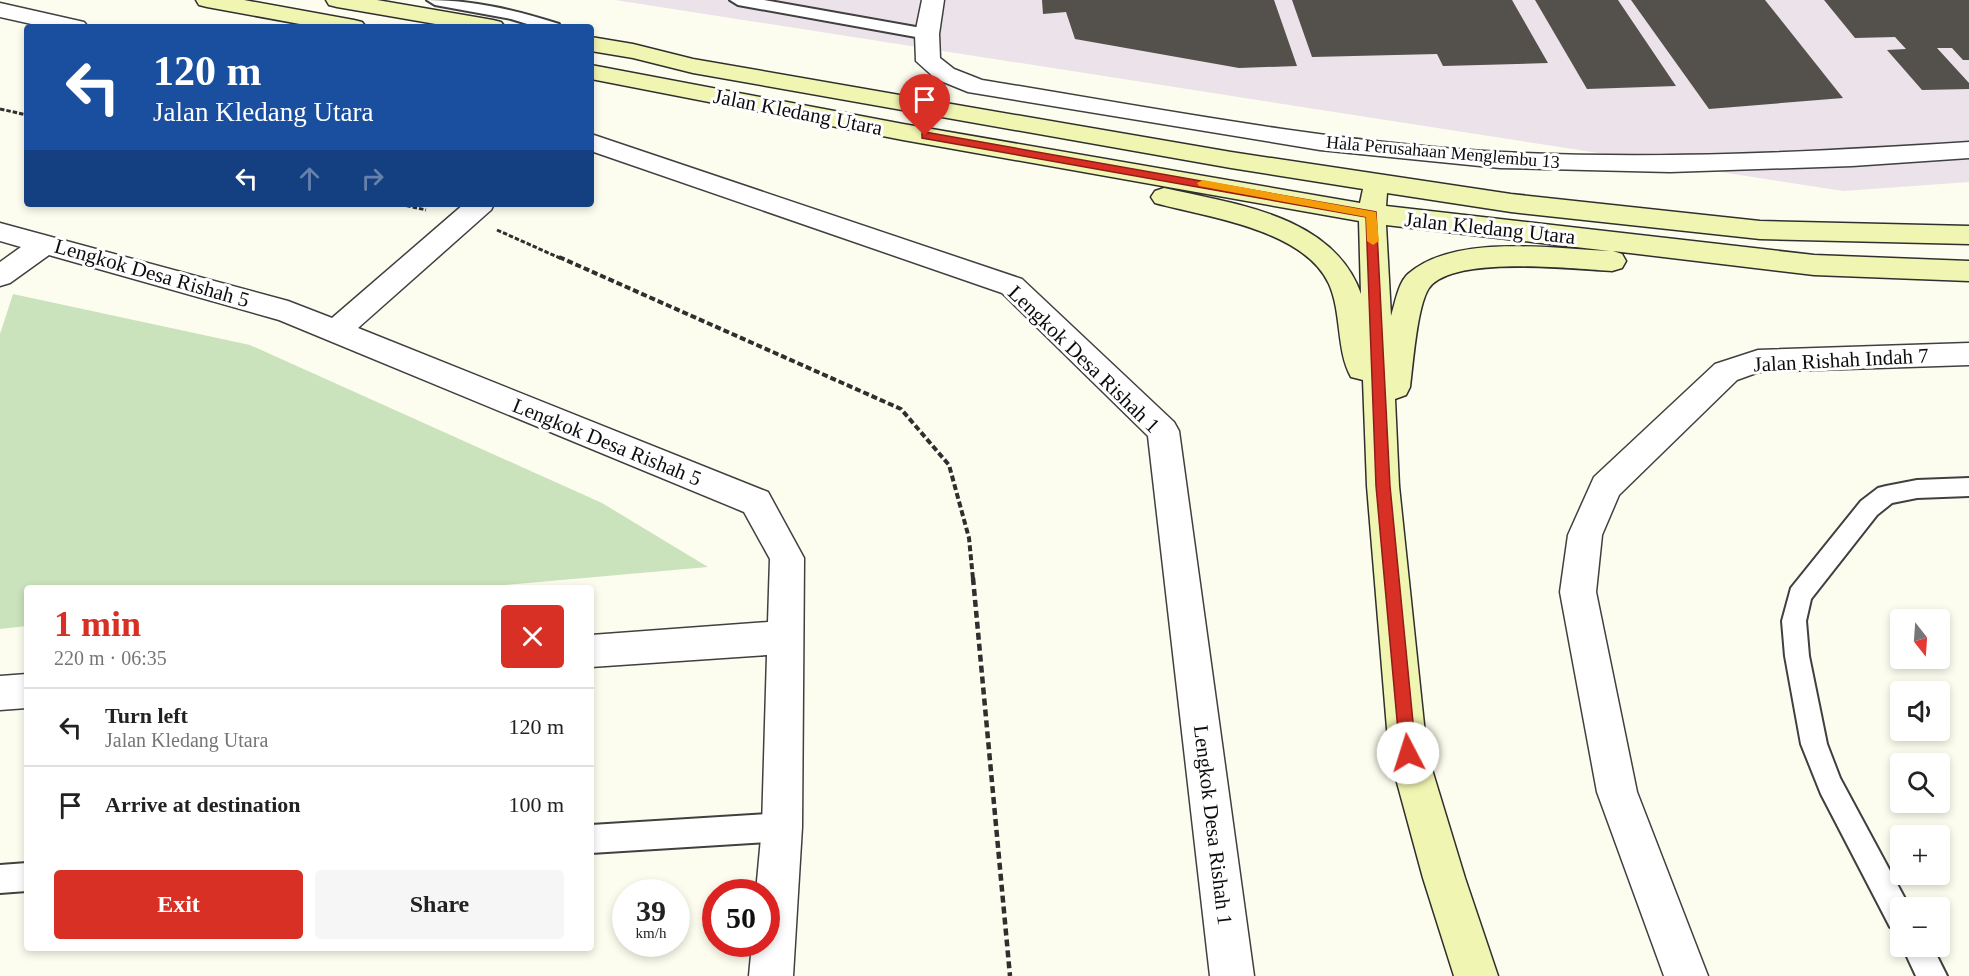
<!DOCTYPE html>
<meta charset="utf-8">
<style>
body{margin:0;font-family:"Times New Roman",serif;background:#f6f6f6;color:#222;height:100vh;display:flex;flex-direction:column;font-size:22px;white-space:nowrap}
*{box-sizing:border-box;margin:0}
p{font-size:20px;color:#767676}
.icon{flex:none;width:33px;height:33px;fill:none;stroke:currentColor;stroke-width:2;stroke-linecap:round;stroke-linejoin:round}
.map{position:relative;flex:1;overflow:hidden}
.details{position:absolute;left:24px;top:585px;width:570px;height:366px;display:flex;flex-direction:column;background:#fff;border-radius:6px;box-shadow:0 3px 9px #0003}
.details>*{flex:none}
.hud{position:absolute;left:24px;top:24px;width:570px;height:183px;border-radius:6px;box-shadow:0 3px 9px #0003;background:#1a4fa0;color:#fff;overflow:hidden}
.needle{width:39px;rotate:163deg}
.tools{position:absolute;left:1890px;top:609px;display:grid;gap:12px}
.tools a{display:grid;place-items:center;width:60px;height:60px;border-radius:6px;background:#fff;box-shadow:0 3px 9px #0003;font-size:30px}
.speed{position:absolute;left:612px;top:879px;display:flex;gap:12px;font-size:30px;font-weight:700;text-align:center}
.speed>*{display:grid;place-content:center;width:78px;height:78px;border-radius:50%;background:#fff;box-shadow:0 3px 9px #0003;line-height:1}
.speed small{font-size:15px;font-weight:400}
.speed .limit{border:9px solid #d22;background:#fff;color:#111}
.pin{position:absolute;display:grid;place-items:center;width:51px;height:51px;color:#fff;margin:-62px -26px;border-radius:50% 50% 50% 0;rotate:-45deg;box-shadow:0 0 6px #0007}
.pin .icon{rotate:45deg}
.me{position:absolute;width:66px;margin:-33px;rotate:355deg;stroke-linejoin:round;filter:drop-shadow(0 0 4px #0008)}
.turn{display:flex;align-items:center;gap:21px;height:126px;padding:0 30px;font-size:27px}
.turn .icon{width:78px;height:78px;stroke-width:2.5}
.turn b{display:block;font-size:42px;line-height:51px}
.lanes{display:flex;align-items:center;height:57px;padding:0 30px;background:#0003;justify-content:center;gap:30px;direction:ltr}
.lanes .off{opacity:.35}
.round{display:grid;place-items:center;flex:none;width:63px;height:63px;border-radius:6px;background:#f6f6f6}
.head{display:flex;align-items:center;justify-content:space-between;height:102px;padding:0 30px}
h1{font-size:36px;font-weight:700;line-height:45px;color:#d93025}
.cta{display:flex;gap:12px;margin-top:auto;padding:12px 30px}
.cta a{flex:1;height:69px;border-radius:6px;background:#d93025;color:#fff;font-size:24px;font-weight:700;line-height:69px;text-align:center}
.cta a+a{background:#f6f6f6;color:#222}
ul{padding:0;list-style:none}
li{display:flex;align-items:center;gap:18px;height:78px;padding:0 30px;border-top:2px solid #e0e0e0}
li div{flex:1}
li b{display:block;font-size:22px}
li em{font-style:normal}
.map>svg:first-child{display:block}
.industrial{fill:#ebe2ea}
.green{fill:#cae3bc}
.building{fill:#54504b}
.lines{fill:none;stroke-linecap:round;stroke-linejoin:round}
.lane-casing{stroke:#404040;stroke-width:4}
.street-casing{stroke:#404040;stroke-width:3}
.secondary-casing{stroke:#2f2f2f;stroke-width:3}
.path-far2{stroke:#2f2f2f;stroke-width:3;stroke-dasharray:4.5 2;stroke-linecap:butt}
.path-far1{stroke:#2f2f2f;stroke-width:4;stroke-dasharray:6 3;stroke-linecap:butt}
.path{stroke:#2f2f2f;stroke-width:4.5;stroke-dasharray:7 4;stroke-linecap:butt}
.lane{fill:#fff;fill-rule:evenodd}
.street{fill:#fff;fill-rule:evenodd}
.secondary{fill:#f1f5b2;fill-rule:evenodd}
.route{fill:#d93025;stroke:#8d1f18;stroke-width:1.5}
.slow{fill:#f59e0b}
.labels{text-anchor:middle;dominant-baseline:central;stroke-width:6;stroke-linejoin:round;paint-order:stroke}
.far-street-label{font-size:18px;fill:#0d0d0d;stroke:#fff}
.street-label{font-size:21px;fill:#0d0d0d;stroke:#fff}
</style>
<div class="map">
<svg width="1969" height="976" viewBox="0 0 1969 976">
<rect width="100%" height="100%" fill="#fdfdef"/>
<!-- industrial -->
<path class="industrial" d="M 615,0 L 1969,0 L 1969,182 L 1843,191 Z"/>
<!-- green -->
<path class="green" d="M 13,294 L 250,345 L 602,503 L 708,567 L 471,588 L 27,588 L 27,626 L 0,629 L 0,334 Z"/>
<!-- building -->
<g class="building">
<path d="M 1042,0 L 1274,0 L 1297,66 L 1239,68 L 1075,39 L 1066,12 L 1043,14 Z"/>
<path d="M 1292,0 L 1512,0 L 1548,63 L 1443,66 L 1437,54 L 1312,57 Z"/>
<path d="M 1535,0 L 1618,0 L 1676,86 L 1587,89 Z"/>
<path d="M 1631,0 L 1765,0 L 1843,98 L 1709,109 Z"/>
<path d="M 1824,0 L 1969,0 L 1969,60 L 1963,60 L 1952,48 L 1937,48 L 1969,83 L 1969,89 L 1922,90 L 1887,50 L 1906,49 L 1895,37 L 1855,38 Z"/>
</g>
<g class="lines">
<!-- lane casing -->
<g class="lane-casing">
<g id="lane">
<path d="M 427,0 C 473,0 515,10 559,24 L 561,27 L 537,27 L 511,19 L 435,5 Z"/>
<path d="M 730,0 L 764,0 L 927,29 L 935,34 L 927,39 L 738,5 Z"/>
<path d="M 1969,478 L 1969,496 L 1917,498 L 1892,503 L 1877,515 L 1811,599 L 1806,621 L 1809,656 L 1827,744 L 1840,778 L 1910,908 L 1900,908 L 1900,931 L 1890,927 L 1821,794 L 1801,744 L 1785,656 L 1782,621 L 1791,588 L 1861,501 L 1878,488 L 1886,486 L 1917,480 Z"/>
<path d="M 782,813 L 792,817 L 796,827 L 792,837 L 782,841 L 591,853 L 591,825 Z"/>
<path d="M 27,863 L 27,891 L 0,893 L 0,865 Z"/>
<path d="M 1902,946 L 1932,946 L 1947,976 L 1916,976 Z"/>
</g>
</g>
<!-- street casing -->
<g class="street-casing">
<g id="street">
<path d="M 922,0 L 944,0 L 939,34 L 940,58 L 954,69 L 982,80 C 1154,108 1327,142 1501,152 C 1657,160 1813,152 1969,142 L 1969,158 L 1852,166 L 1670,172 L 1500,168 L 1320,150 L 968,92 L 936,79 L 916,61 L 915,34 Z"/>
<path d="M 0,3 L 84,22 L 88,27 L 45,27 L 0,17 Z"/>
<path d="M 591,134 L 1022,279 L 1174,422 L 1179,431 L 1254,976 L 1210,976 L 1148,436 L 1002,293 L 591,151 Z"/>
<path d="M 464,204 L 494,204 L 491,210 L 358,328 L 768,492 L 804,558 L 802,827 L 793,976 L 749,976 L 752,944 L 766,944 L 766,892 L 756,892 L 762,827 L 767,655 L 591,667 L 591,635 L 768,622 L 770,559 L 744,512 L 279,320 L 49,255 L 10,283 L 0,286 L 0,262 L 21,247 L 0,241 L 0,223 L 288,301 L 332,318 Z"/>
<path d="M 1969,343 L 1969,365 L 1759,372 L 1737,380 L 1619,495 L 1602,535 L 1596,592 L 1637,792 L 1708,976 L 1664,976 L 1597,792 L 1560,592 L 1568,535 L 1594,477 L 1715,364 L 1758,350 Z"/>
<path d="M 27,674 L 27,708 L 0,710 L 0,676 Z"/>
</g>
</g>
<!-- secondary casing -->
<g class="secondary-casing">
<g id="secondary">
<path d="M 196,0 L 244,0 L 354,20 L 362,22 L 366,27 L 316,27 L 207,7 L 199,5 Z"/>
<path d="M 326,0 L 377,0 L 493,20 L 501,22 L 505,27 L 453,27 L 337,7 L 329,5 Z"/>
<path d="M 591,37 L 633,44 L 693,59 L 934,101 L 1231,152 L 1511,194 L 1760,221 L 1969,226 L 1969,244 L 1760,239 L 1511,212 L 1387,193 L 1386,206 L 1814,255 L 1969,261 L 1969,281 L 1814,275 L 1613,251 L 1622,254 L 1626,261 L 1622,268 L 1612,271 C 1573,269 1453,255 1429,288 C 1417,306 1413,364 1410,387 L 1406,395 L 1395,399 L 1399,486 L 1427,753 L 1465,878 L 1498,976 L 1454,976 L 1423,878 L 1389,753 L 1367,486 L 1363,380 L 1351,377 C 1336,350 1342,313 1329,284 C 1304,229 1206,217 1155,203 L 1151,197 L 1155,191 L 1164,188 C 1235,204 1333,215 1361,294 L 1359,221 L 903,140 L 591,79 L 591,65 L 903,124 L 1360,203 L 1363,189 L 1231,168 L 693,73 L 633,58 L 591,51 ZM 1386,225 L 1610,251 C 1552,249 1455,233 1408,274 C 1398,283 1395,304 1391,316 Z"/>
</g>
</g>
<!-- path-far2 -->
<g class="path-far2">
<path d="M 0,109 L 27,115"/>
<path d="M 400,204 L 426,210"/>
<path d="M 497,230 L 562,259"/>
</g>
<!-- path-far1 -->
<path class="path-far1" d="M 559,257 L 901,409 L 949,465 L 969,538 L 973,579"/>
<!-- path -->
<path class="path" d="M 973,578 L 1010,976"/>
<!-- lane -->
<use href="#lane" class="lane"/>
<!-- street -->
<use href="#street" class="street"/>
<!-- secondary -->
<use href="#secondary" class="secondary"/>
</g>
<!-- route -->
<path class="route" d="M 925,132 L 1376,212 L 1390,486 L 1416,753 L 1414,758 L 1408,761 L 1402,758 L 1400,753 L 1376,486 L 1366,217 L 922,138 L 922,133 Z"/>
<!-- slow -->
<path class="slow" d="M 1203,180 L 1376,212 L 1379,241 L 1373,245 L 1367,241 L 1366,217 L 1199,186 L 1197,183 Z"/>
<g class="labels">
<!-- far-street labels -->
<g class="far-street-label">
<text transform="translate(1443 152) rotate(5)">Hala Perusahaan Menglembu 13</text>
</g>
<!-- street labels -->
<g class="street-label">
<text transform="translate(798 112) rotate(11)">Jalan Kledang Utara</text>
<text transform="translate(1490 228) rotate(6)">Jalan Kledang Utara</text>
<text transform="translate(152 273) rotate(16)">Lengkok Desa Rishah 5</text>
<text transform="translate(1084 359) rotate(44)">Lengkok Desa Rishah 1</text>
<text transform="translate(1841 360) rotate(-3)">Jalan Rishah Indah 7</text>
<text transform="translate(607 442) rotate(22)">Lengkok Desa Rishah 5</text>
<text transform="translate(1213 825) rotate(83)">Lengkok Desa Rishah 1</text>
</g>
</g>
</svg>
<div class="tools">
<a><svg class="needle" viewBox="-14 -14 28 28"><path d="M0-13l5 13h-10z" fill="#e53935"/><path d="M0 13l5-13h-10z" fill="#767676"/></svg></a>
<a><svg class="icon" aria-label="sound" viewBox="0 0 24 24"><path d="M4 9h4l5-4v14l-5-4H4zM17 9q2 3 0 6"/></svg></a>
<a><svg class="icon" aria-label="search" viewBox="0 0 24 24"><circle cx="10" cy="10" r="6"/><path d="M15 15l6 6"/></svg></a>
<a>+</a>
<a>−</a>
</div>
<div class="speed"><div>39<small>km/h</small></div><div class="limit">50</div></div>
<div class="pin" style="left:925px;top:136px;background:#d93025"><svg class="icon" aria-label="arrive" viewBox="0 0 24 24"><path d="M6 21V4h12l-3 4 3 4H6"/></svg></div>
<svg class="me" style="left:1408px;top:753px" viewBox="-20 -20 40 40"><circle r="19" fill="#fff"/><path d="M0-13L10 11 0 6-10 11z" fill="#d93025"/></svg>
<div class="hud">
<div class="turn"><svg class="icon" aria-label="left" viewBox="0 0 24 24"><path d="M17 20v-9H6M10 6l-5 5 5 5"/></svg><div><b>120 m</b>Jalan Kledang Utara</div></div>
<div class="lanes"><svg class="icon" aria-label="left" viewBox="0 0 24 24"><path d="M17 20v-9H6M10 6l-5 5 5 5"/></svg><svg class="icon off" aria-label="ahead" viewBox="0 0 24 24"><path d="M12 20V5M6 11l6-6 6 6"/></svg><svg class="icon off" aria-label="right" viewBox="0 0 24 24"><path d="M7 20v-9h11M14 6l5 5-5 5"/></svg></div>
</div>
<section class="details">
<div class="head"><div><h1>1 min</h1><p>220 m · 06:35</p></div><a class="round" style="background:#d93025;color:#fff"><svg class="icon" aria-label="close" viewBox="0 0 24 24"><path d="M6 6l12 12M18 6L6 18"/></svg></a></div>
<ul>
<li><svg class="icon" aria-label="left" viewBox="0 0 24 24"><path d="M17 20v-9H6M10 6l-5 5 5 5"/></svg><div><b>Turn left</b><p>Jalan Kledang Utara</p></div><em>120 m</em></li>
<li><svg class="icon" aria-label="arrive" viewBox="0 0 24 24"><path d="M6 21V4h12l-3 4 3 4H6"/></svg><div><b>Arrive at destination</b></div><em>100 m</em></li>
</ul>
<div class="cta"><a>Exit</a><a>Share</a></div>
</section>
</div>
